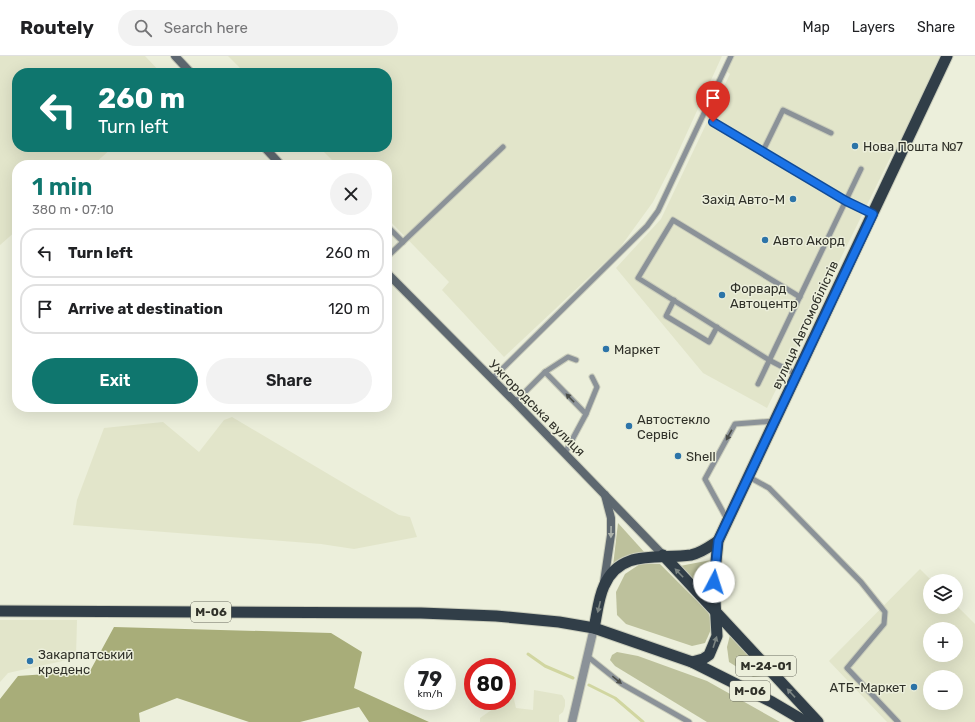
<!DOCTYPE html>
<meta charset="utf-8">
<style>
body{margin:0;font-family:Rubik,sans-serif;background:#f2f2f2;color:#202124;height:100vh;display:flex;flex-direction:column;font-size:15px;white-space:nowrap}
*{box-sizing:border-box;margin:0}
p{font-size:13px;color:#757577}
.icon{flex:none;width:22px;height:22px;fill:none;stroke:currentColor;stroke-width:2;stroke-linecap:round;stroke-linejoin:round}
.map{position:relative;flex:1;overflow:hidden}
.panel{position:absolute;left:12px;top:104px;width:380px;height:252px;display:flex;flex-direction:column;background:#fff;border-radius:16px;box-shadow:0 4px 16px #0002}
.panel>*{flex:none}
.guide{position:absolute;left:12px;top:12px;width:380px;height:84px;border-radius:16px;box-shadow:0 4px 16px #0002;background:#0f766e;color:#fff;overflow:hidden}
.controls{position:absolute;left:923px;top:518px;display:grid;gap:8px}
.controls a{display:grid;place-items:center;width:40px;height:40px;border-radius:50%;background:#fff;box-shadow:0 4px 16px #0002;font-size:20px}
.speed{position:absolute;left:404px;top:602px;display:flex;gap:8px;font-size:20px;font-weight:700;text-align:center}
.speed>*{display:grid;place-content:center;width:52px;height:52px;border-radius:50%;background:#fff;box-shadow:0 4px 16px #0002;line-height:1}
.speed small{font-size:10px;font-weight:400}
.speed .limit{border:6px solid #d22;background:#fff;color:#111}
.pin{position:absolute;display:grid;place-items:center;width:34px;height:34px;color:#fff;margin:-41px -17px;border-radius:50% 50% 50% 0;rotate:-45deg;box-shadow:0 0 4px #0007}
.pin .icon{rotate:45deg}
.me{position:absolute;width:44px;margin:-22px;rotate:5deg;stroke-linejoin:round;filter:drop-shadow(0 0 3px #0008)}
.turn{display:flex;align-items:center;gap:14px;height:84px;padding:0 20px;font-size:18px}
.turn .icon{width:52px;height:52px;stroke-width:2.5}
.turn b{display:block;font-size:28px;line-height:34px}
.round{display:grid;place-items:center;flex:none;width:42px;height:42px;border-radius:21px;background:#f2f2f2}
.summary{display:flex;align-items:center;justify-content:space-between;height:68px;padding:0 20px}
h1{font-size:24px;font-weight:600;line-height:30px;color:#0f766e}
.primary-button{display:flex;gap:8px;margin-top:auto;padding:8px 20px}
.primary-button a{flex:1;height:46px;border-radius:24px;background:#0f766e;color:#fff;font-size:16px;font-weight:600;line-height:46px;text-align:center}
.primary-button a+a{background:#f2f2f2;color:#202124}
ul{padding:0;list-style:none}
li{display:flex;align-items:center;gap:12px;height:50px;margin:0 8px 6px;padding:0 12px;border:2px solid #e0e0e0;border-radius:16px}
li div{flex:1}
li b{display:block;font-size:15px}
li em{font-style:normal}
header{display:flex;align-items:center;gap:24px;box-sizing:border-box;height:56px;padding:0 20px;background:#fff;border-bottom:1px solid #e0e0e0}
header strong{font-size:19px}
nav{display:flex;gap:22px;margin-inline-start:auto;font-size:14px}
.search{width:280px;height:36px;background:#f2f2f2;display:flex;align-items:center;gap:10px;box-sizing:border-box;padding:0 14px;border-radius:22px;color:#757577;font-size:15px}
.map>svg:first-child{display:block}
.built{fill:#e2e5ca;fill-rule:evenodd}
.green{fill:#bdc19c}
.forest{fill:#a8ad79}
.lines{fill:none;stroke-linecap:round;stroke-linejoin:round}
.stream{stroke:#d1d6a0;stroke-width:3}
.service-casing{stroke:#cacdbb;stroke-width:7}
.minor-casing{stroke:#cacdbb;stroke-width:10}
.secondary-casing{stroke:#cacdbb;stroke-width:10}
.trunk-casing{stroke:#cacdbb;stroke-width:13}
.service{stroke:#8b9298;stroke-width:5}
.minor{stroke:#8b9298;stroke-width:8}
.secondary{stroke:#5e6870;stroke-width:8}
.trunk{stroke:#313e48;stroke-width:11}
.oneway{fill:#4b4e4a}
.oneway2{fill:#acb2ab}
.oneway3{fill:#7c8583}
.route-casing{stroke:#114b97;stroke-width:10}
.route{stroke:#1a73e8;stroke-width:7}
.poi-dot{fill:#2c74a8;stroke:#ecefdb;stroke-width:1.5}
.labels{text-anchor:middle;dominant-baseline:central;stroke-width:3;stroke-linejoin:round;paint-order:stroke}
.shield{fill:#ecefdb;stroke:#686a5e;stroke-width:1}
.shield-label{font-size:12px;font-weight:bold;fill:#303129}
.poi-label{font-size:13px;fill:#303129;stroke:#ecefdb;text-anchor:start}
.street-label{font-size:13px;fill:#303129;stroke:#ecefdb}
</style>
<header>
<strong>Routely</strong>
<div class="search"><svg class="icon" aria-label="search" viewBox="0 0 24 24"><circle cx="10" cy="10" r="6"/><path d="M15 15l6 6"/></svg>Search here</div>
<nav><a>Map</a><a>Layers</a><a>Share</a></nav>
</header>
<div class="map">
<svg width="975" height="666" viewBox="0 0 975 666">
<rect width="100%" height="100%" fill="#ecefdb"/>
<!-- built -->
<g class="built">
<path d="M 0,0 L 145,0 L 161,17 L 17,17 L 17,91 L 113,91 L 93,109 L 17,109 L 17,174 L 0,189 Z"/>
<path d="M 228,0 L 722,0 L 675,103 L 653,146 L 619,193 L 504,301 L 442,234 L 449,226 L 387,162 L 387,109 L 337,109 L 319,91 L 387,91 L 387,17 L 245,17 Z"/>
<path d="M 731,0 L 947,0 L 901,98 L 894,94 L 767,352 L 703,317 L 616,212 L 661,163 L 730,18 L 725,14 Z"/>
<path d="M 232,361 L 362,438 L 399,459 L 410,461 L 417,481 L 354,493 L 321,488 L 73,469 L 77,444 L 104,372 L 163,366 L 199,396 L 224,364 Z"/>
<path d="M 920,513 L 932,525 L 930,525 L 930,551 L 956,551 L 956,549 L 975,568 L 975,666 L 887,666 L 829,605 ZM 930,573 L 956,573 L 956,599 L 930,599 ZM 930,621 L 956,621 L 956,647 L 930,647 Z"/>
<path d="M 0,564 L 77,564 L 76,602 L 8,617 L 0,626 Z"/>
<path d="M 534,634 L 562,639 L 565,644 L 565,650 L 563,656 L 559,659 L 559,666 L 480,666 L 480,662 L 513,639 L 516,652 L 533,654 Z"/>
</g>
<!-- green -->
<g class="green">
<path d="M 618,467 L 646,498 L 613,510 Z"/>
<path d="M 711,504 L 704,533 L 680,510 Z"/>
<path d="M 640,508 L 660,508 L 708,556 L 713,569 L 705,587 L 692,590 L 626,568 L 617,559 L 616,536 L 625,518 Z"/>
<path d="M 730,579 L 765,615 L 762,620 L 753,621 L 729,606 L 727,591 Z"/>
<path d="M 617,596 L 638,600 L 707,625 L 780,666 L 707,666 L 615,610 L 610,604 L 612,599 Z"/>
</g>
<!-- forest -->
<path class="forest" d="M 114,571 L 331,577 L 362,596 L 354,632 L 429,666 L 369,666 L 359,651 L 300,666 L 249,666 L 177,642 L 139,657 L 140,666 L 0,666 L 0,643 L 18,620 L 90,615 Z"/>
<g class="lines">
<!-- stream -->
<g class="stream">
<path d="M 528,598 L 545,610 L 573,622"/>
<path d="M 589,629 L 615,642 L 643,666"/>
</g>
<!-- service casing -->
<g class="service-casing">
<g id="service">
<path d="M 713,66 L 846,145 L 873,158"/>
<path d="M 763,95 L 783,54 L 831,77"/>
<path d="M 387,170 L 403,186"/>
<path d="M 387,201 L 503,91"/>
<path d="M 674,244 L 666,260 L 709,286 L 717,271"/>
<path d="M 545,316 L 568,301 L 576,304"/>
<path d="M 796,318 L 769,304 L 638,222 L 673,164 L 800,241"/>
<path d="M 492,323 L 647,170 L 658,155 L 731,0"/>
<path d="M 758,328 L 861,113"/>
<path d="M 515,346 L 545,316 L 586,358 L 565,397"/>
<path d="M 586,358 L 597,331 L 592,321"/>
<path d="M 749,421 L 769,432 L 861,526 L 885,556 L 884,568 L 847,612 L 898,666"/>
<path d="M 728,465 L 705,423 L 735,368 L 774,365"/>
<path d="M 587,600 L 622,628 L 689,666"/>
</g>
</g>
<!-- minor casing -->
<g class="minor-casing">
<path id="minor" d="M 572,666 L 594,572"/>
</g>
<!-- secondary casing -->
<g class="secondary-casing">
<g id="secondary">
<path d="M 175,0 L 191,17"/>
<path d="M 264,91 L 281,109"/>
<path d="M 387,217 L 515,346 L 663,499"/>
<path d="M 604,526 L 611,479 L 611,462 L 605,439"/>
</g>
</g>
<!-- trunk casing -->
<g class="trunk-casing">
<g id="trunk">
<path d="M 663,499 L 818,666"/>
<path d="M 0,555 L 421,557 L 496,560 L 559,566 L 594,572 L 692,606 L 772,646 L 806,666"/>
<path d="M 594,572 C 597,559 598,543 604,530 C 620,492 659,504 691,499 C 701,497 709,491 718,485"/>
<path d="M 692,606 L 703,603 L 709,599 L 717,580 L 714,526 L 718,485 L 947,0"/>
</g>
</g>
<!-- service -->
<use href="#service" class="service"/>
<!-- minor -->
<use href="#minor" class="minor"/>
<!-- secondary -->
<use href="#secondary" class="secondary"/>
<!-- trunk -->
<use href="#trunk" class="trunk"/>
</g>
<!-- one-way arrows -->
<defs><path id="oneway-solid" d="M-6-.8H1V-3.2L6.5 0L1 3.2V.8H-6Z"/></defs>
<g class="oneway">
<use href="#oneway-solid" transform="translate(570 342) rotate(-134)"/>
<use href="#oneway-solid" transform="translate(729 379) rotate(119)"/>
<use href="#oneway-solid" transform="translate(617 624) rotate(39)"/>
</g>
<use class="oneway2" href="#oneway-solid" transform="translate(611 476) rotate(91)"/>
<g class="oneway3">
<use href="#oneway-solid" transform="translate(679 517) rotate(-134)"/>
<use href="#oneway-solid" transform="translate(599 551) rotate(103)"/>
<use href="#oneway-solid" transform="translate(715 586) rotate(-72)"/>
<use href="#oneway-solid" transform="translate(791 637) rotate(-133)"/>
</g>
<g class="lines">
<!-- route casing -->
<g class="route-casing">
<path id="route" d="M 713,66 L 846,145 L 873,158 L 718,485 L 714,526"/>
</g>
<!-- route -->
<use href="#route" class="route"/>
</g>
<!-- markers -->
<g class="poi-dot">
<circle cx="855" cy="90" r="4"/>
<circle cx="793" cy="143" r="4"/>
<circle cx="765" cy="184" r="4"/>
<circle cx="722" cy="239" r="4"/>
<circle cx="606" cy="293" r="4"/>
<circle cx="629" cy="370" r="4"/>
<circle cx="678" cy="400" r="4"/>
<circle cx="30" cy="605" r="4"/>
<circle cx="914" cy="631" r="4"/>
</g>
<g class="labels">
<!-- shield labels -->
<g class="shield">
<rect x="191" y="546" width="40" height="20" rx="3"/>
<rect x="736" y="600" width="60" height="20" rx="3"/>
<rect x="730" y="625" width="40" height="20" rx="3"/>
</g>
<g class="shield-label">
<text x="211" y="556">М-06</text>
<text x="766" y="610">М-24-01</text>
<text x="750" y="635">М-06</text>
</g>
<!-- poi labels -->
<g class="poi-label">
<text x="863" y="90">Нова Пошта №7</text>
<text x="785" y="143" text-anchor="end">Захід Авто-М</text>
<text x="773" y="184">Авто Акорд</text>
<text x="730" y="232">Форвард<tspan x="730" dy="15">Автоцентр</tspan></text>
<text x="614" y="293">Маркет</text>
<text x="637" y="363">Автостекло<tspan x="637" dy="15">Сервіс</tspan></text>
<text x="686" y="400">Shell</text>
<text x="38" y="598">Закарпатський<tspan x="38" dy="15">креденс</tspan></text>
<text x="906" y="631" text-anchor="end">АТБ-Маркет</text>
</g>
<!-- street labels -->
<g class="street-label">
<text transform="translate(805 269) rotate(-65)">вулиця Автомобілістів</text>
<text transform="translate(537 352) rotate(45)">Ужгородська вулиця</text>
</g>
</g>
</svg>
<div class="controls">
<a><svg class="icon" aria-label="layers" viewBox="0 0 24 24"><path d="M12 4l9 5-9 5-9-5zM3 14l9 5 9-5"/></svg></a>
<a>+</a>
<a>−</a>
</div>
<div class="speed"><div>79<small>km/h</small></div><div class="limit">80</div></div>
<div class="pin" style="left:713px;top:66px;background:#d93025"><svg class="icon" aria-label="arrive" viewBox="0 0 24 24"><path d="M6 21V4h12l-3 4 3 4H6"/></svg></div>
<svg class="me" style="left:714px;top:526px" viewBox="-20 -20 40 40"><circle r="19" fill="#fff"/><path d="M0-13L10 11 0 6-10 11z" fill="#1a73e8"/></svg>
<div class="guide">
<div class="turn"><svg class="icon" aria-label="left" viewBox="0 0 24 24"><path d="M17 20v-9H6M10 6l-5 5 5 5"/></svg><div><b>260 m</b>Turn left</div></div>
</div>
<section class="panel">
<div class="summary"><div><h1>1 min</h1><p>380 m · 07:10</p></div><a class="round"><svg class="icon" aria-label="close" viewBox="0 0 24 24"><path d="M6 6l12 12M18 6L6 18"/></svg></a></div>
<ul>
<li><svg class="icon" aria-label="left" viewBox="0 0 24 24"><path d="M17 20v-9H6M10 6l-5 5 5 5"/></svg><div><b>Turn left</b></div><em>260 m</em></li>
<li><svg class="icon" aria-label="arrive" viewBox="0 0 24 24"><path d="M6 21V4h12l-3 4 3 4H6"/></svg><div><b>Arrive at destination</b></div><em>120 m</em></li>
</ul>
<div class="primary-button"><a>Exit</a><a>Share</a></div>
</section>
</div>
